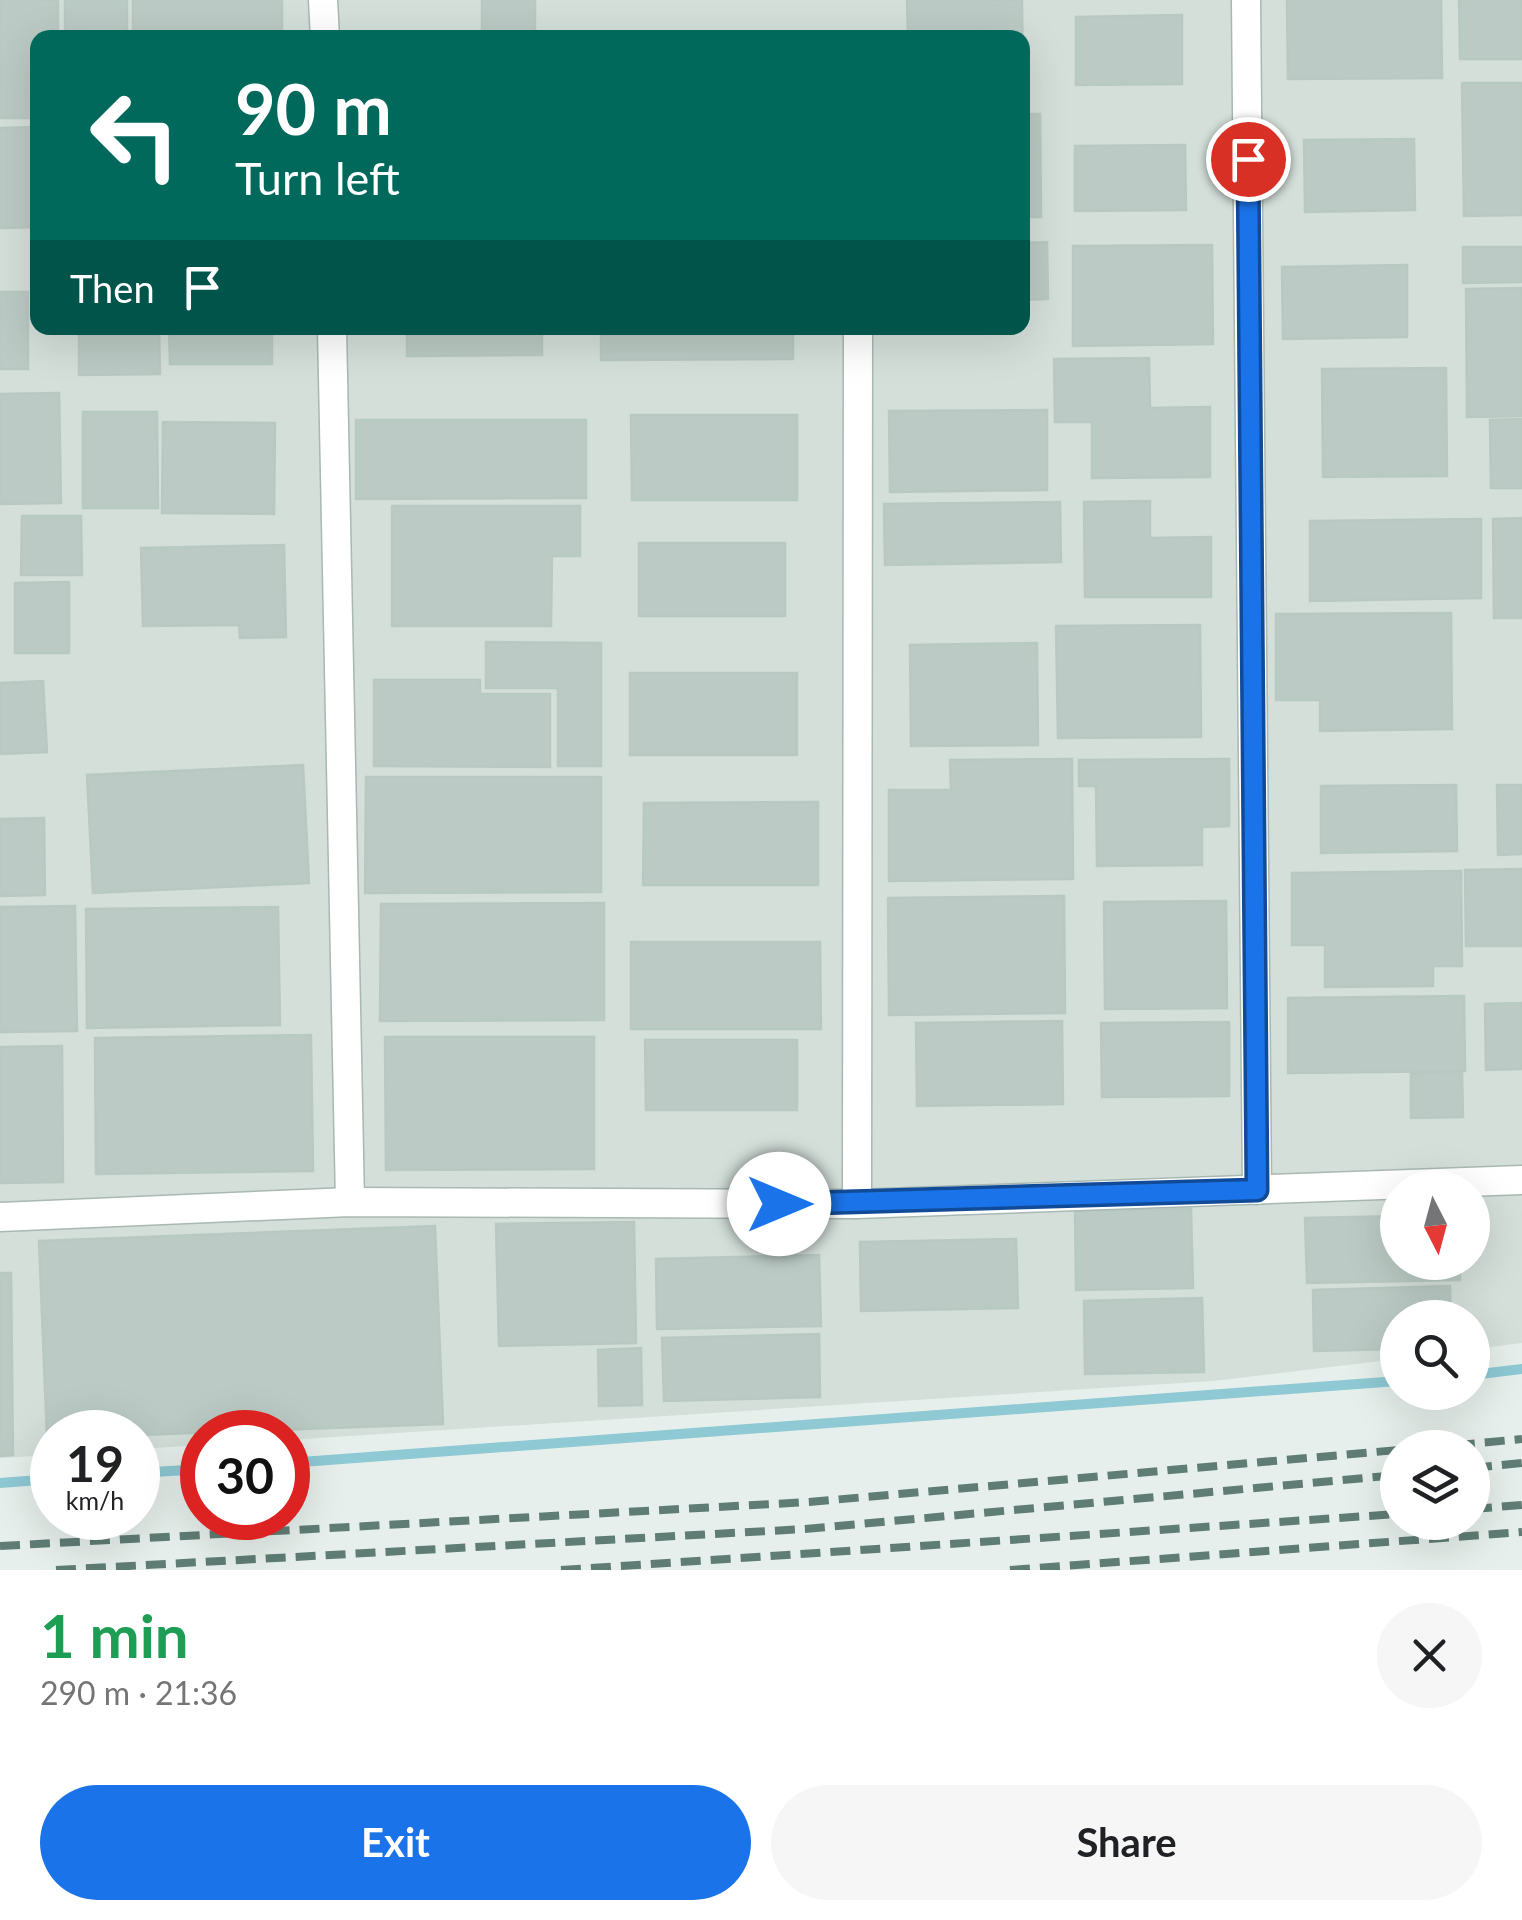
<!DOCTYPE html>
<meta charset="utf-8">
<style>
body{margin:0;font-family:Lato,sans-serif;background:#f6f6f6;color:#202124;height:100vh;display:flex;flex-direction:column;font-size:38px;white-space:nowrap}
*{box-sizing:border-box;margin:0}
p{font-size:32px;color:#757577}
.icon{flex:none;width:55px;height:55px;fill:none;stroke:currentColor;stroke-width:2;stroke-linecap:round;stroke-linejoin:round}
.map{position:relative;height:1570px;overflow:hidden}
.drawer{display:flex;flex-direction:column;background:#fff;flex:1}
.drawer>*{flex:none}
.top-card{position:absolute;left:30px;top:30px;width:1000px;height:305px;border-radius:20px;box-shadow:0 10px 40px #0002;background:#00695c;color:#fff;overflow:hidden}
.needle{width:65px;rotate:174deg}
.tools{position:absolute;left:1380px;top:1170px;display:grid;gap:20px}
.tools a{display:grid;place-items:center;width:110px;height:110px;border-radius:50%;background:#fff;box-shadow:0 10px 40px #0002;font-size:50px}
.speed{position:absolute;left:30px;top:1410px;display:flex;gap:20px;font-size:50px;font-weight:700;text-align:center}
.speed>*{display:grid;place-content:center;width:130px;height:130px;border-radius:50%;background:#fff;box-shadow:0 10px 40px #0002;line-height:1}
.speed small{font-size:25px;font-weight:400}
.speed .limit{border:15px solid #d22;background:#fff;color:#111}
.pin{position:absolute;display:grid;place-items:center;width:85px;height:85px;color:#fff;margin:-42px;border:5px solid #fff;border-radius:50%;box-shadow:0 2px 10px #0007}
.me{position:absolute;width:110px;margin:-55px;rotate:90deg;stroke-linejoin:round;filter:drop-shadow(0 0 8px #0008)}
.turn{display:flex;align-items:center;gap:35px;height:210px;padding:0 40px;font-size:45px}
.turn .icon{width:130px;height:130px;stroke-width:2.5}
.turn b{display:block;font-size:70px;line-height:85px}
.then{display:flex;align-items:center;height:95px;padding:0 40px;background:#0003;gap:20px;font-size:38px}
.round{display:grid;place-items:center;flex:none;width:105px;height:105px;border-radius:52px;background:#f6f6f6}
.head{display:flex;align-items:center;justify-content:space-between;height:170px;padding:0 40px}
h1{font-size:60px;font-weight:700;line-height:75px;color:#1e9e55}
.cta{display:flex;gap:20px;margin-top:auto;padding:20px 40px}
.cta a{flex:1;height:115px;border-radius:60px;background:#1a73e8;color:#fff;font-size:40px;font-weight:700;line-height:115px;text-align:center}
.cta a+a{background:#f6f6f6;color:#202124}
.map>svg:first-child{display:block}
.built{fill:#d4dfda;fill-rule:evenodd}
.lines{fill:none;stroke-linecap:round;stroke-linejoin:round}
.stream{stroke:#8ec9d4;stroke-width:10}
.building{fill:#bbcac4;stroke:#b8c9c2;stroke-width:2.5}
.minor-casing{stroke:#a8b8b2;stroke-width:31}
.minor{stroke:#fff;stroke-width:28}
.rail{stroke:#5f7d75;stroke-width:8;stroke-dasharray:20 10;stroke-linecap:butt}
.route-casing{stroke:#114b97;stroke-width:25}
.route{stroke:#1a73e8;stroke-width:18}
</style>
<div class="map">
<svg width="1522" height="1570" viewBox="0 0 1522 1570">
<rect width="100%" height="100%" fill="#e6efeb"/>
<!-- built -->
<path class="built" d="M 0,0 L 1522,0 L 1522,1343 L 1473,1349 L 1472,1318 L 1398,1318 L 1397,1359 L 1213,1381 L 288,1440 L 288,1432 L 202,1432 L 202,1445 L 138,1449 L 138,1432 L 52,1432 L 52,1455 L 0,1458 ZM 38,38 L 1022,38 L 1022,328 L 38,328 ZM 1398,1188 L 1472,1188 L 1472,1262 L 1398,1262 Z"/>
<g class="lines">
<!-- stream -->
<g class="stream">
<path d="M 1472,1375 L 1522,1369"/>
<path d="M 288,1463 L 1398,1381"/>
<path d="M 138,1473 L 202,1469"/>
<path d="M 0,1483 L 52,1479"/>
</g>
</g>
<!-- building -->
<g class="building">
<path d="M 0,0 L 58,0 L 58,38 L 38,38 L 38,118 L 0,118 Z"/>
<path d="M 65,0 L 127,0 L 127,33 L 65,34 Z"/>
<rect x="133" y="0" width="149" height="30"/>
<rect x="482" y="0" width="53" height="38"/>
<path d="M 907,0 L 1022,0 L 1023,92 L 1022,38 L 908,38 Z"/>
<path d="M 1287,0 L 1441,0 L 1442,78 L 1288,79 Z"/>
<path d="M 1459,0 L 1522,0 L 1522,59 L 1460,59 Z"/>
<path d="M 1182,15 L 1182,84 L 1076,85 L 1076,17 Z"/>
<path d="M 1462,83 L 1522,83 L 1522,215 L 1464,216 Z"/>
<path d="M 1022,114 L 1040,114 L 1041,217 L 1022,217 Z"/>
<path d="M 38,127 L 38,227 L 0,228 L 0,128 Z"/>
<path d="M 1414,139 L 1415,210 L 1305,212 L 1304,140 Z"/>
<path d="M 1185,145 L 1186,210 L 1075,211 L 1075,146 Z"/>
<path d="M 1047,242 L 1048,299 L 1022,300 L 1022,243 Z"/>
<path d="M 1212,245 L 1213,344 L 1073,346 L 1073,246 Z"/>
<path d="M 1463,247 L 1522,247 L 1522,282 L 1463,283 Z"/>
<path d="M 1407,265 L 1407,337 L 1283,339 L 1282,267 Z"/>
<path d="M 1522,288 L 1522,416 L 1467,417 L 1466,289 Z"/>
<rect x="0" y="292" width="28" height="77"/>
<path d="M 79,328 L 159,328 L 160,374 L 79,375 Z"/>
<path d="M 169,328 L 272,328 L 272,364 L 170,364 Z"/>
<path d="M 407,328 L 542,328 L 542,355 L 407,356 Z"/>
<path d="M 601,328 L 793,328 L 793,359 L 601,360 Z"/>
<path d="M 1149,358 L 1150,408 L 1210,407 L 1210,477 L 1092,478 L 1092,422 L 1055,422 L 1054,359 Z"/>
<path d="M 1446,368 L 1447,476 L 1323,477 L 1322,369 Z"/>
<path d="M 59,393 L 61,503 L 0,504 L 0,394 Z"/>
<path d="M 1047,410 L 1047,490 L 890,492 L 889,411 Z"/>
<path d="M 83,412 L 157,412 L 158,508 L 83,508 Z"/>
<path d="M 631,415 L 797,415 L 797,500 L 632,500 Z"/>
<path d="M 1522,419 L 1522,488 L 1491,488 L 1490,420 Z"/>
<path d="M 356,420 L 586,420 L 586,498 L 356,499 Z"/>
<path d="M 163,422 L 275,423 L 274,514 L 162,513 Z"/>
<path d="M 1150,501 L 1150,538 L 1211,537 L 1211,597 L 1085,597 L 1084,502 Z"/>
<path d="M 1060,502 L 1061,562 L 885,565 L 884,504 Z"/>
<path d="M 392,506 L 580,506 L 580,556 L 552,556 L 551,626 L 392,626 Z"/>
<path d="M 22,516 L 81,516 L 82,575 L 21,575 Z"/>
<path d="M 1522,518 L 1522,618 L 1494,618 L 1493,519 Z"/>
<path d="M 1481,519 L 1481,598 L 1310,601 L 1310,521 Z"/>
<rect x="639" y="543" width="146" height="73"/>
<path d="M 284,545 L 286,637 L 240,638 L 239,625 L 143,626 L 141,548 Z"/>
<path d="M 69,582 L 69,653 L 15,653 L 15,583 Z"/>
<path d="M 1451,613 L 1452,729 L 1320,731 L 1320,700 L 1276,700 L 1276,614 Z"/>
<path d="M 1200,625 L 1201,737 L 1058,738 L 1056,626 Z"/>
<path d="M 486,642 L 601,643 L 601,766 L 558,766 L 558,688 L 486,688 Z"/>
<path d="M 1037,643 L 1038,745 L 911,746 L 910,645 Z"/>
<rect x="630" y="673" width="167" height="82"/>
<path d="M 374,680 L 480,680 L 480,694 L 550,694 L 550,767 L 374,766 Z"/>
<path d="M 43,681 L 47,752 L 0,754 L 0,683 Z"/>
<path d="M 1072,759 L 1073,879 L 889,881 L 889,790 L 951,790 L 950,760 Z"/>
<path d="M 1229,759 L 1229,826 L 1202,827 L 1202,865 L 1097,866 L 1096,786 L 1079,786 L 1079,760 Z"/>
<path d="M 303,765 L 309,883 L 93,893 L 87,775 Z"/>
<path d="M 366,777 L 601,777 L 601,892 L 365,893 Z"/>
<path d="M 1456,785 L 1457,851 L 1321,853 L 1321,786 Z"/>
<path d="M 1497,785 L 1522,785 L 1522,854 L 1498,855 Z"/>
<path d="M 818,802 L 818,885 L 643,885 L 644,803 Z"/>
<path d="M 44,818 L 45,895 L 0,896 L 0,819 Z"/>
<path d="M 1522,869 L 1522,946 L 1466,946 L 1465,870 Z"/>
<path d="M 1461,871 L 1462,966 L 1433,966 L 1433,986 L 1325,987 L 1325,945 L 1292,945 L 1292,873 Z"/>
<path d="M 1064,896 L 1065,1013 L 889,1015 L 888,898 Z"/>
<path d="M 1226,901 L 1227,1008 L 1105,1009 L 1104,902 Z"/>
<path d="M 604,903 L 604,1020 L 380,1021 L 381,904 Z"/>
<path d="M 75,906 L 77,1031 L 0,1032 L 0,907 Z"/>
<path d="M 278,907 L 280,1025 L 87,1028 L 86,909 Z"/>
<path d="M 631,942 L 820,942 L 821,1029 L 631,1029 Z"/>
<path d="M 1464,996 L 1465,1071 L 1288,1073 L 1288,998 Z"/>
<path d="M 1522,1003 L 1522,1069 L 1486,1070 L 1485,1004 Z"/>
<path d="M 1062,1021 L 1063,1104 L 917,1106 L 916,1023 Z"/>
<path d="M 1229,1022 L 1229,1096 L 1102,1097 L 1101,1023 Z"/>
<path d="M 311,1035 L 313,1171 L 96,1174 L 95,1038 Z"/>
<path d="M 385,1037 L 594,1037 L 594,1169 L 386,1170 Z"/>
<path d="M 645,1040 L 797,1040 L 797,1110 L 646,1110 Z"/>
<path d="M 62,1046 L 63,1182 L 0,1183 L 0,1047 Z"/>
<path d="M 1462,1072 L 1463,1117 L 1411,1118 L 1411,1073 Z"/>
<path d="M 1191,1209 L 1193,1288 L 1076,1290 L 1075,1211 Z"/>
<path d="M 1398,1216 L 1398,1262 L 1460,1262 L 1460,1280 L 1307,1283 L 1305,1218 Z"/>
<path d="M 634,1222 L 636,1343 L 499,1346 L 496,1224 Z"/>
<path d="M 435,1226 L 443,1424 L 138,1435 L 52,1432 L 52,1438 L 47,1438 L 39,1241 Z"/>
<path d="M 1016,1239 L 1018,1308 L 861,1311 L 860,1242 Z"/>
<path d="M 819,1255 L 821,1326 L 657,1329 L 656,1259 Z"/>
<path d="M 0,1273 L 11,1273 L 13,1455 L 0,1456 Z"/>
<path d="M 1450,1286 L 1451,1318 L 1398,1318 L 1398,1349 L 1314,1351 L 1313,1290 Z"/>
<path d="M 1202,1298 L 1204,1372 L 1085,1374 L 1084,1301 Z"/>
<path d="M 819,1334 L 820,1397 L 664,1401 L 662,1338 Z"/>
<path d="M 641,1348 L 642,1405 L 599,1406 L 598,1350 Z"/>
</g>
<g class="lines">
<!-- minor casing -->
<g class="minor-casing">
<g id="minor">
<path d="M 323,0 L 325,38"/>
<path d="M 1246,0 L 1257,1190"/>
<path d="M 332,328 L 350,1202"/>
<path d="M 857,1204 L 858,328"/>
<path d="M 0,1217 L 350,1202 L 857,1204 L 1522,1180"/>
</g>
</g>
<!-- minor -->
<use href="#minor" class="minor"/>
<!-- rail -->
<g class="rail">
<path d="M 1425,1448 L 1522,1439"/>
<path d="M 1472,1468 L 1522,1463"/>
<path d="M 1472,1509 L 1522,1505"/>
<path d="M 0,1546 L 809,1502 L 1398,1450"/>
<path d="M 56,1570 L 805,1529 L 1398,1475"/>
<path d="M 561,1570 L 1398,1514"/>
<path d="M 1010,1570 L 1522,1532"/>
</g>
</g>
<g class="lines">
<!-- route casing -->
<g class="route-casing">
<path id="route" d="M 779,1204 L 1257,1190 L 1248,159"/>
</g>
<!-- route -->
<use href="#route" class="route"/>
</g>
</svg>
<div class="tools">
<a><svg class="needle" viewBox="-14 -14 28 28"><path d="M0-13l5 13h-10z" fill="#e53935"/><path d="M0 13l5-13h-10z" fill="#757577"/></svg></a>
<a><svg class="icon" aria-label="search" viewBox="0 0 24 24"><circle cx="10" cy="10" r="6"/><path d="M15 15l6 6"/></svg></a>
<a><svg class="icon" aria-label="layers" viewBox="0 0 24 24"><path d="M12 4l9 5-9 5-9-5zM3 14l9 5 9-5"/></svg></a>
</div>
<div class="speed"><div>19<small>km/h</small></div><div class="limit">30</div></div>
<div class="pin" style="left:1248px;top:159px;background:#d93025"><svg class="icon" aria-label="arrive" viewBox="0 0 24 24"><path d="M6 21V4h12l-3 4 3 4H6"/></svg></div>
<svg class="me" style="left:779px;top:1204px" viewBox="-20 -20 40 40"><circle r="19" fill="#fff"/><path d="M0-13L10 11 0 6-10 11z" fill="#1a73e8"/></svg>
<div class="top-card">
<div class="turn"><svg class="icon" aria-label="left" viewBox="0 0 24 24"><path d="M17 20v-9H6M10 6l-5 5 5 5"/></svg><div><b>90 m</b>Turn left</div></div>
<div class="then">Then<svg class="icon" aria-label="arrive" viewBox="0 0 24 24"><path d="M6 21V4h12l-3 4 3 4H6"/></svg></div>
</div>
</div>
<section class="drawer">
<div class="head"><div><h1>1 min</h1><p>290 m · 21:36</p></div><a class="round"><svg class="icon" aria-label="close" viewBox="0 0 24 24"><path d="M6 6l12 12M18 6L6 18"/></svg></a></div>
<div class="cta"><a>Exit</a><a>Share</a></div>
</section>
